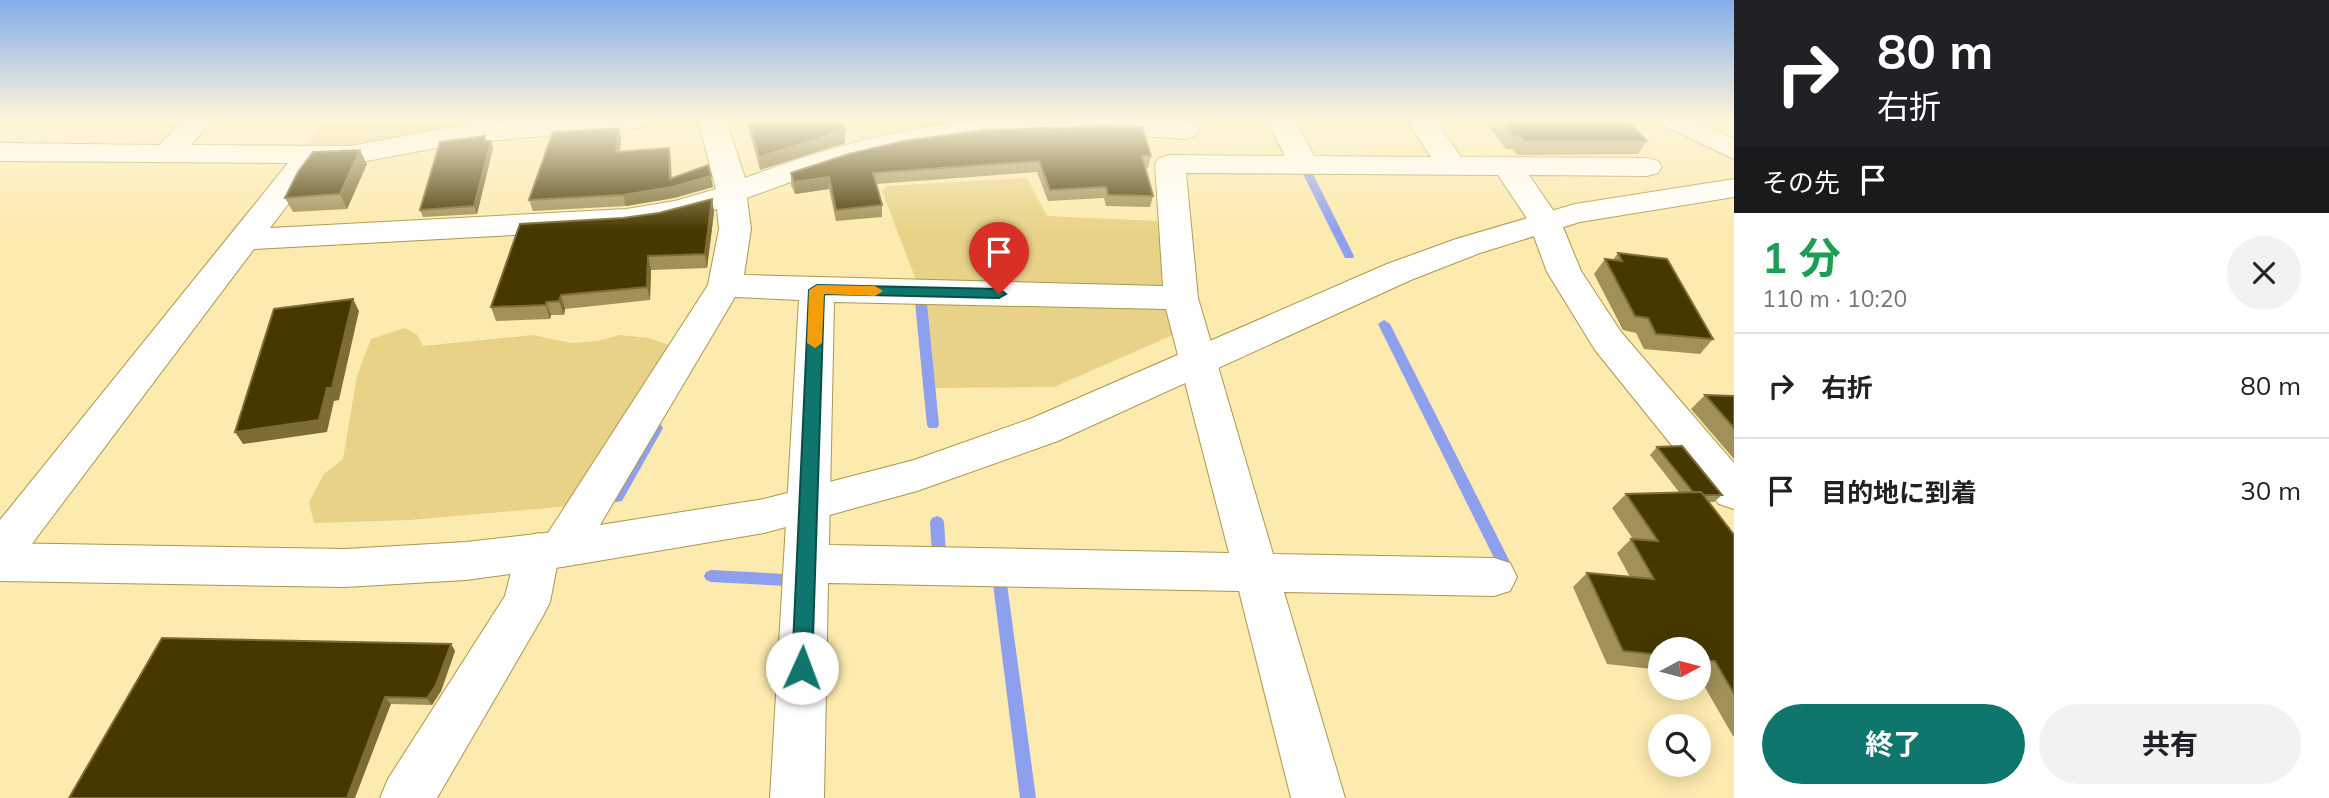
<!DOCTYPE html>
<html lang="ja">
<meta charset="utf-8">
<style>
body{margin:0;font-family:Mulish,"Noto Sans JP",sans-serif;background:#f2f2f2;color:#202124;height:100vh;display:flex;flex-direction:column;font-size:26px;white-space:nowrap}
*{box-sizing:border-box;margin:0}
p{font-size:23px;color:#757577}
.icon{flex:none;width:38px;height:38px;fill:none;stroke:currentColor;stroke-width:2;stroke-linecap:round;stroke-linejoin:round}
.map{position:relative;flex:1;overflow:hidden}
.side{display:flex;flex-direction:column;background:#fff;width:595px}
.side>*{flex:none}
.banner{background:#202124;color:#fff;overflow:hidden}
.needle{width:46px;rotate:83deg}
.tools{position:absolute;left:1648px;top:637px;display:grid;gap:14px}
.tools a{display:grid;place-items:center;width:63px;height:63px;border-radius:50%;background:#fff;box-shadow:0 4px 18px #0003;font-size:35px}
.pin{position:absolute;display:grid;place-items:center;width:60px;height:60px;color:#fff;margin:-72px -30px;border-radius:50% 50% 50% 0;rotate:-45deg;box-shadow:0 0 7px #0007}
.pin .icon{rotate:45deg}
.me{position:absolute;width:77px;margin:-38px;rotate:2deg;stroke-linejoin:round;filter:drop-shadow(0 0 5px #0008)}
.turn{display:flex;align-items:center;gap:24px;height:147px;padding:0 28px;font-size:32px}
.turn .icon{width:91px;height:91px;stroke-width:2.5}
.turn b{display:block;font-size:49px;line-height:60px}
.then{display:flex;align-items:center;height:66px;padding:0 28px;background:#0003;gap:14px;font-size:26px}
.round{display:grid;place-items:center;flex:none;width:74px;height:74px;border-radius:37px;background:#f2f2f2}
.headline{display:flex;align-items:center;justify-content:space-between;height:119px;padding:0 28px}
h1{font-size:42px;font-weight:700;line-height:52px;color:#1e9e55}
.primary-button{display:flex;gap:14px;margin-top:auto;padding:14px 28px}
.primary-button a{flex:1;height:80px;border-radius:42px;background:#0f766e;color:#fff;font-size:28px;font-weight:700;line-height:80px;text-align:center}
.primary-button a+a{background:#f2f2f2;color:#202124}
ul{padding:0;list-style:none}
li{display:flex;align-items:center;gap:21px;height:105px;padding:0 28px;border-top:2px solid #e0e0e0}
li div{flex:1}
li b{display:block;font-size:26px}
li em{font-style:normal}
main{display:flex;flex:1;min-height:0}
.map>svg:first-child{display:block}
.green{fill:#e8d288}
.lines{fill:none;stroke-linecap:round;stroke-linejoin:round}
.stream{fill:#8e9fee;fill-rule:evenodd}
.street-casing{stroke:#ac974b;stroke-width:2}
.secondary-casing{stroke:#ac974b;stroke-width:2}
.street{fill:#fff;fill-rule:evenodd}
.secondary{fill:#fff;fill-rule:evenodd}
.wall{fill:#a09158}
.shaded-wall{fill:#7c6d35}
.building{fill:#453801;stroke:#7c6d35;stroke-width:2}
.route{fill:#0f766e;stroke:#0a4d48;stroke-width:2}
.slow{fill:#f59e0b}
</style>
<main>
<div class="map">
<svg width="1734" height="798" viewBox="0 0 1734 798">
<rect width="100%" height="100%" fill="#fceaae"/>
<!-- green -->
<g class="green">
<path d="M 326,120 L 449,120 L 444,129 L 349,149 L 304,148 Z"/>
<path d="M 1027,178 L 1047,216 L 1157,221 L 1164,284 L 1156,289 L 918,285 L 882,191 L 887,186 Z"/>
<path d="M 927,298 L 1173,305 L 1182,331 L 1054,387 L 935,388 Z"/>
<path d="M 405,328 L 417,335 L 423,346 L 533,335 L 571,343 L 598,341 L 620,335 L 649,338 L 669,345 L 571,506 L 410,520 L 314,523 L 309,502 L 324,474 L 343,459 L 357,376 L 371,339 Z"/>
</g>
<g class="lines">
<!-- stream -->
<g class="stream">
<path d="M 1308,171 L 1313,174 L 1354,256 L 1353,258 L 1345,258 L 1303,174 Z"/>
<path d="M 921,298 L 927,302 L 939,425 L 937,428 L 929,428 L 927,425 L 915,302 Z"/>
<path d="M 1384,320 L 1390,324 L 1510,562 L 1512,566 L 1510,570 L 1505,572 L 1500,570 L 1378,324 Z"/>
<path d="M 657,423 L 661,425 L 663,428 L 622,501 L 617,502 L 612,501 L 610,497 L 612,493 L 653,425 Z"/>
<path d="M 937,516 L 942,518 L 944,522 L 946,554 L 944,558 L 939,560 L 934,558 L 932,554 L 930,522 L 932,518 Z"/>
<path d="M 711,570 L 785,574 L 790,576 L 792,580 L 790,584 L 785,586 L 711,582 L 706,580 L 704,576 L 706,572 Z"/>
<path d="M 1000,578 L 1005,580 L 1007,584 L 1036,798 L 1020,798 L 993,584 L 995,580 Z"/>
</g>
<!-- street casing -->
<g class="street-casing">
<path id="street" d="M 183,120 L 212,120 L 191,145 L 351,146 L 462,125 L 534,120 L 652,120 L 648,126 L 638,128 L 462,143 L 351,164 L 319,164 L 270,228 L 626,209 L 675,201 L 716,189 L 698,120 L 726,120 L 745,178 C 825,148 912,123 998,120 C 1030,118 1062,120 1094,120 C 1127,120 1163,116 1195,124 L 1199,130 L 1195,136 L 1185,139 C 1077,130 969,132 863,159 C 823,169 786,184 747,198 L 751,229 L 744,275 L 1163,286 L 1155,164 L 1159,158 L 1170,155 L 1285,156 L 1267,120 L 1295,120 L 1314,156 L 1431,157 L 1407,120 L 1435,120 L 1461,157 L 1647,158 L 1658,161 L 1662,167 L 1658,173 L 1647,176 L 1529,175 L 1560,220 L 1581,271 L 1621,332 L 1734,463 L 1734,509 L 1719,504 L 1595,350 L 1547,272 L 1528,220 L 1498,175 L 1186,173 L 1198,298 L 1273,554 L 1494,558 L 1510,563 L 1517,577 L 1510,591 L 1494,596 L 1284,592 L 1345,798 L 1291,798 L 1239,591 L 828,583 L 824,798 L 770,798 L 799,300 L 735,297 L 578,562 L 562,567 L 557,566 L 550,602 L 543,616 L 437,798 L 380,798 L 388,779 L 505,596 L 516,552 L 522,539 L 538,533 L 546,536 L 708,285 L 719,229 L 717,209 L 661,224 L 626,229 L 254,249 L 16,565 L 0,571 L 0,520 L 288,163 L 0,161 L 0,143 L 159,145 ZM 834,302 L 1166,309 L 1229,553 L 829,545 Z"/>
</g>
<!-- secondary casing -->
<g class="secondary-casing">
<g id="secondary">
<path d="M 1660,120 L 1695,120 L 1734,139 L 1734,159 L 1664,126 Z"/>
<path d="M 1734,179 L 1734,197 L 1580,222 L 1480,253 L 1411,280 L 1058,441 L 917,491 L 764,533 L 562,567 L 466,580 L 345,587 L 0,581 L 0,543 L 345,549 L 466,542 L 562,531 L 764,499 L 914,460 L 1030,419 L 1387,264 L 1456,239 L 1575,204 Z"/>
</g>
</g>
<!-- street -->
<use href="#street" class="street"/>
<!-- secondary -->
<use href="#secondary" class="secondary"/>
</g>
<!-- wall -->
<g class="wall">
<path d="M 746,120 L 840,120 L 845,130 L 845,143 L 760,170 Z"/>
<path d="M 919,120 L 981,120 L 921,126 Z"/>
<path d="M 1484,120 L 1627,120 L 1647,141 L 1638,154 L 1517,155 L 1513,149 L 1506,149 Z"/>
<path d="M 619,128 L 621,139 L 620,152 L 669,148 L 671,159 L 671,178 L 713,187 L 674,198 L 626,206 L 533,211 L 529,200 Z"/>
<path d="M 487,141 L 493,148 L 477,214 L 423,217 L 420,210 Z"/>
<path d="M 849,154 L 1151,156 L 1148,168 L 1145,167 L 1153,196 L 1150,207 L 1106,206 L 1104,198 L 1048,201 L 1037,172 L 876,184 L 882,205 L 882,217 L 836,221 L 829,189 L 795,194 L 791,185 L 791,173 Z"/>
<path d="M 367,164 L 347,209 L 293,212 L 285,198 Z"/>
<path d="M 712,199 L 714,212 L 707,268 L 651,270 L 650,300 L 565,309 L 564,315 L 551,315 L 550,319 L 496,321 L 491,307 L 623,218 L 659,213 Z"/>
<path d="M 1618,253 L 1713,339 L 1700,354 L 1644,349 L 1636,333 L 1623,330 L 1594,274 L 1605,259 L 1613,260 Z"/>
<path d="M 1705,395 L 1734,396 L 1734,459 L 1691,409 Z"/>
<path d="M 1657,447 L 1722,495 L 1714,502 L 1709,502 L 1734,535 L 1734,736 L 1733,736 L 1699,677 L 1699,649 L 1661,649 L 1661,670 L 1607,664 L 1573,587 L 1587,573 L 1630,577 L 1617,553 L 1631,539 L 1633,539 L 1612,508 L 1626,494 L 1679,492 L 1650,455 Z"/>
<path d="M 451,644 L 455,651 L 441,691 L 432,705 L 391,704 L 69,798 Z"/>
</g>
<!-- shaded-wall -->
<g class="shaded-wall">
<path d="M 619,128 L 621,139 L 619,163 L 616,152 Z"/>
<path d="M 845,130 L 845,143 L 760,170 L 759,157 Z"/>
<path d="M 491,141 L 493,148 L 477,214 L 474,206 Z"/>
<path d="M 669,148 L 671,159 L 672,187 L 711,176 L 713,187 L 674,198 L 626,206 L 623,195 L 670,179 Z"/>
<path d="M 360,150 L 367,164 L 347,209 L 340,194 Z"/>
<path d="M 829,177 L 829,189 L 795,194 L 794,182 Z"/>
<path d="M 712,199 L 714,212 L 707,268 L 705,254 Z"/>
<path d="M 648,256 L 651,270 L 650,300 L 647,287 Z"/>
<path d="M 561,295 L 565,309 L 564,315 L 559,301 Z"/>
<path d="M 353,299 L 359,311 L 339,400 L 334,401 L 327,432 L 243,444 L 235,432 L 327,388 Z"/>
<path d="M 546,302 L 551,315 L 550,319 L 546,305 Z"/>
<path d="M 451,644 L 455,651 L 441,691 L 432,705 L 427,698 Z"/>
<path d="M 385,697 L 391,704 L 355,798 L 347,798 Z"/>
</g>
<!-- building -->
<g class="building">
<path d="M 748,120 L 840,120 L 845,130 L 759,157 Z"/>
<path d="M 1501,120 L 1627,120 L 1647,141 L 1524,141 L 1520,136 L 1514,136 Z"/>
<path d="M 1106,126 L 1142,127 L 1151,156 L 1142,156 L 1153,196 L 1108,195 L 1106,187 L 1050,190 L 1039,161 L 873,173 L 882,205 L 836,210 L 829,177 L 794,182 L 791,173 L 849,154 L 904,141 L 984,130 Z"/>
<path d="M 619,128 L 616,152 L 669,148 L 670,179 L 708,165 L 711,176 L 672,187 L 623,195 L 529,200 L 553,132 Z"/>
<path d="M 485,136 L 485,141 L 491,141 L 474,206 L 420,210 L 440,142 Z"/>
<path d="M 360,150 L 340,194 L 285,198 L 298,172 L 313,152 Z"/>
<path d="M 712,199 L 705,254 L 648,256 L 647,287 L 561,295 L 559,301 L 546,302 L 546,305 L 491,307 L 520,224 L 623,218 L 659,213 Z"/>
<path d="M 1618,253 L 1667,259 L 1713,339 L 1656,334 L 1648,318 L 1635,316 L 1605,259 L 1622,261 Z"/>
<path d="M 353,299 L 332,388 L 327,388 L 319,420 L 235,432 L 274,309 Z"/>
<path d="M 1705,395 L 1734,396 L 1734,428 Z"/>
<path d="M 1682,446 L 1722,495 L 1703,495 L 1701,492 L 1693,492 L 1657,447 Z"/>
<path d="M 1701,492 L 1734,535 L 1734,694 L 1715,661 L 1699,660 L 1699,649 L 1661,649 L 1661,655 L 1623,651 L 1587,573 L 1654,579 L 1631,539 L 1658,541 L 1626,494 Z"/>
<path d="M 162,638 L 451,644 L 436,685 L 427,698 L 385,697 L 347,798 L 69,798 Z"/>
</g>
<!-- sky -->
<linearGradient id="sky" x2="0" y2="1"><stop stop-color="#84acea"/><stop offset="0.52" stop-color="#fef6db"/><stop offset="1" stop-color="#fef6db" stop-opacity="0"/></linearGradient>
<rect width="1734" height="231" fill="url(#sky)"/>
<!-- route -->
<path class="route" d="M 817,285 L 999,289 L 1006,294 L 999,298 L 824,294 L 812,668 L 809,675 L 802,677 L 795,675 L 792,668 L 809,290 Z"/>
<!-- slow -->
<path class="slow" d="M 817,285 L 875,286 L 883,291 L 875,296 L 824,294 L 822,343 L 815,348 L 807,343 L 809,290 Z"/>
</svg>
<div class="tools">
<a><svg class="needle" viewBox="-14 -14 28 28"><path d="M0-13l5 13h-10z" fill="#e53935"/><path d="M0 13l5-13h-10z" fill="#757577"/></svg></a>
<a><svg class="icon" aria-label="search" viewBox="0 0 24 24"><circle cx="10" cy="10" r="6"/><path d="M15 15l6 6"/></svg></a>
</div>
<div class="pin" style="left:999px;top:294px;background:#d93025"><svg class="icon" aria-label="arrive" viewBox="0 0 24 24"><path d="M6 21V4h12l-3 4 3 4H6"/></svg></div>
<svg class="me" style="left:802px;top:668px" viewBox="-20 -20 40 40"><circle r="19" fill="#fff"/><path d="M0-13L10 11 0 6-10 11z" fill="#0f766e"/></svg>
</div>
<section class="side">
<div class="banner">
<div class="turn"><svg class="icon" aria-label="right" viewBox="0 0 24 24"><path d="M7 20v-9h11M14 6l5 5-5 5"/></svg><div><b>80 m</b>右折</div></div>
<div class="then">その先<svg class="icon" aria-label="arrive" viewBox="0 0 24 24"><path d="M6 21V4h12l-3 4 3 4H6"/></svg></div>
</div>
<div class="headline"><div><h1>1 分</h1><p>110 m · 10:20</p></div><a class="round"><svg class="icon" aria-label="close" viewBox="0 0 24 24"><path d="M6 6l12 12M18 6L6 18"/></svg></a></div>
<ul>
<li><svg class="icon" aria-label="right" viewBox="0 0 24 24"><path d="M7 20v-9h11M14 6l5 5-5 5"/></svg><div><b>右折</b></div><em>80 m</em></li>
<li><svg class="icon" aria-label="arrive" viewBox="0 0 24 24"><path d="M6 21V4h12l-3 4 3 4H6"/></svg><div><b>目的地に到着</b></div><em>30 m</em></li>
</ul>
<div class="primary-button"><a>終了</a><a>共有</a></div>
</section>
</main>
